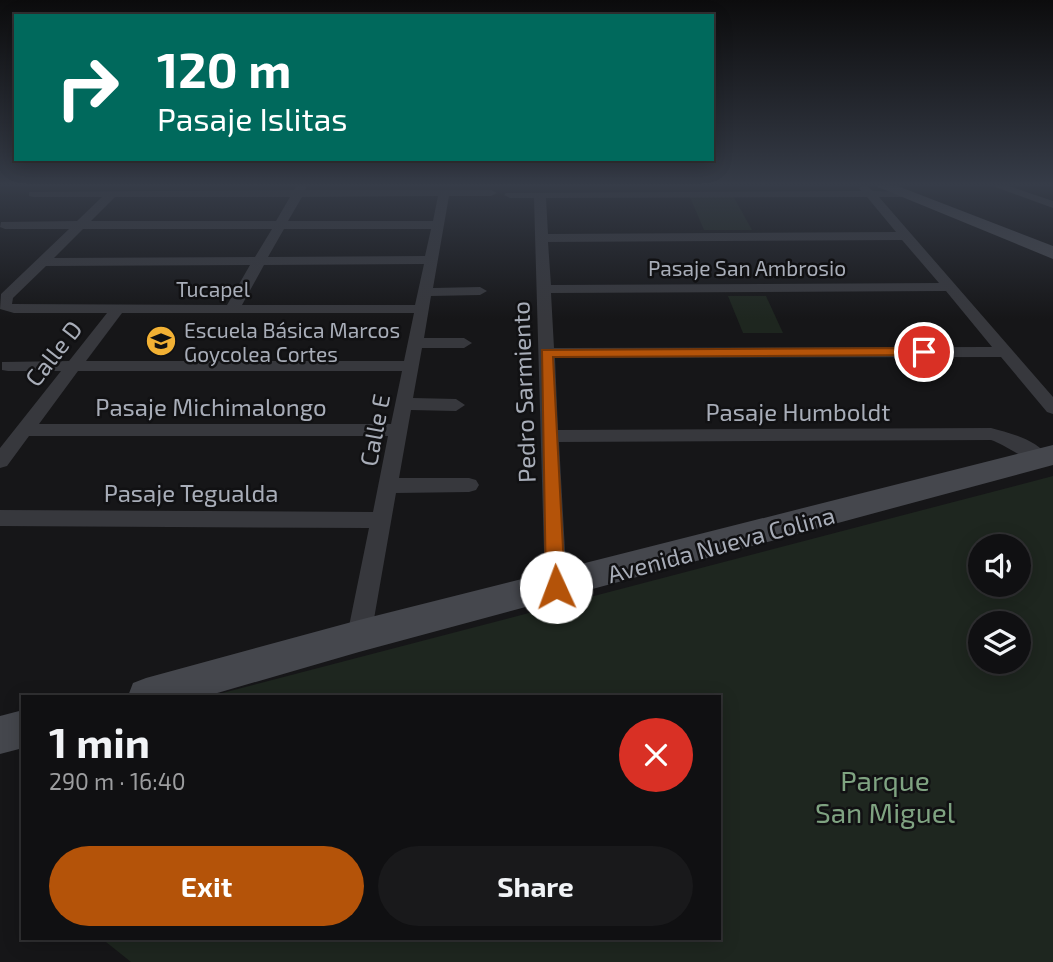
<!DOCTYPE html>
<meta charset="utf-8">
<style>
body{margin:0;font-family:"Exo 2",sans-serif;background:#19191b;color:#f1f3f6;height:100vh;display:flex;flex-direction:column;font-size:26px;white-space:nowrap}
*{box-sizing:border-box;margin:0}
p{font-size:23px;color:#9c9d9f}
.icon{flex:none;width:38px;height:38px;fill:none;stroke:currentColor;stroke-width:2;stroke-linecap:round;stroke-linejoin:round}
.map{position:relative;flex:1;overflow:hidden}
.side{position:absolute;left:21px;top:695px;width:700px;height:245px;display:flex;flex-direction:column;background:#101012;border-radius:0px;box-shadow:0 4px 18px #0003,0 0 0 2px #303032}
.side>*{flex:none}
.banner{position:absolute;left:14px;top:14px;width:700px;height:147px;border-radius:0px;box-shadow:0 4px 18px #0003,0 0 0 2px #303032;background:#00695c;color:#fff;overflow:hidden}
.controls{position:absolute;left:968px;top:534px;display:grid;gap:14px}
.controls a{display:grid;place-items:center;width:63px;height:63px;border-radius:50%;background:#101012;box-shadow:0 4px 18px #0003,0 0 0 2px #303032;font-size:35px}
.pin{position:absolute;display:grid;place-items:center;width:60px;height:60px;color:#fff;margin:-30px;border:4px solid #fff;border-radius:50%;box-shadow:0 2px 7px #0007}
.me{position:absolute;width:77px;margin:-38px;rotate:358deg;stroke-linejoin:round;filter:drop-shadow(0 0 5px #0008)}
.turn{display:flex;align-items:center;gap:24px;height:147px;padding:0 28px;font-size:32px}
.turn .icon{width:91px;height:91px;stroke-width:2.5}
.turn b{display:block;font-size:49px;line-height:60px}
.round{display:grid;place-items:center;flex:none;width:74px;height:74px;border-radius:37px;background:#19191b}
.summary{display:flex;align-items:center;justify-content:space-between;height:119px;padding:0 28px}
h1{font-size:42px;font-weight:700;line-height:52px}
.action{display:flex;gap:14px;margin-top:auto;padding:14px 28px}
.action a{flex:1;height:80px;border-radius:42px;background:#b45309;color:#fff;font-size:28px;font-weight:700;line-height:80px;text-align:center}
.action a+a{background:#19191b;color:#f1f3f6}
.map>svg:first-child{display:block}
.green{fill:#1e261f;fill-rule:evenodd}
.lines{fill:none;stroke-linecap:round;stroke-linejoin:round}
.street{fill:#37383d;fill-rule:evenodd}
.secondary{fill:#45474d;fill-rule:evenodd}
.route{fill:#b45309;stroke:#753606;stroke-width:2}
.labels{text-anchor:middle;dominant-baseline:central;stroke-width:5;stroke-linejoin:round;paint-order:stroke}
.far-street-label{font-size:21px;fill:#a8adb8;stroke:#111113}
.far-poi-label{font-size:21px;fill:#a8adb8;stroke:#111113;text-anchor:start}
.street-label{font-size:24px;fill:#a8adb8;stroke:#111113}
.near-park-label{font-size:28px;fill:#7fa381;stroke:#111113}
</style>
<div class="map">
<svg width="1053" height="962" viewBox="0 0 1053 962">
<rect width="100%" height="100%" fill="#161618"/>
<!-- green -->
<g class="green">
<path d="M 732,194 L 752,230 L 704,230 L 689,195 Z"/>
<path d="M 728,296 L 766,296 L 783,333 L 743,333 Z"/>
<path d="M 1053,476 L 1053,962 L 131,962 L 101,938 L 719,938 L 719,696 L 211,696 ZM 980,546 L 1018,546 L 1018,584 L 980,584 ZM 1018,623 L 1018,662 L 980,662 L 980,623 Z"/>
</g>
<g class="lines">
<!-- street -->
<g class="street">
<path d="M 297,185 L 307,185 L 305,190 L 491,190 L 497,193 L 491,196 L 449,196 L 433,288 L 480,287 L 487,291 L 480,295 L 431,296 L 424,338 L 464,338 L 472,343 L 464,348 L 422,348 L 413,398 L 456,399 L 465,405 L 456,411 L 411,410 L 399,478 L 469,478 L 476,480 L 479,485 L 476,490 L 469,492 L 396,493 L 371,636 L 367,644 L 359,647 L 351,644 L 347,636 L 369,528 L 0,526 L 0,510 L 373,512 L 388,436 L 29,436 L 7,466 L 0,468 L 0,448 L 61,371 L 8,371 L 2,370 L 2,362 L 69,361 L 107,313 L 14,313 L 0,309 L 1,294 L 69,229 L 5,229 L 0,227 L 1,222 L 77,221 L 102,197 L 33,197 L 29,196 L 29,192 L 294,190 ZM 438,196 L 433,221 L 288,221 L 302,197 ZM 115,197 L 290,197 L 276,221 L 91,221 ZM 83,229 L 272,229 L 255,257 L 54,258 ZM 284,229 L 431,229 L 425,256 L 268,257 ZM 424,264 L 415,305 L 242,305 L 264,265 ZM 250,265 L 227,305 L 12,304 L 13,298 L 46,266 ZM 122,313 L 414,313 L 404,361 L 86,361 ZM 78,371 L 402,371 L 391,424 L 39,424 Z"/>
<path d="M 865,185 L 873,191 L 908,192 L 908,196 L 904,197 L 879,197 L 1053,397 L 1053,414 L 1047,412 L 1001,357 L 555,358 L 558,430 L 991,428 C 1010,433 1038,440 1049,458 L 1047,463 C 1033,467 1007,445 991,440 L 559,442 L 567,587 L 564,594 L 556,597 L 548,594 L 545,587 L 534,198 L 510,198 L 504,195 L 506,193 L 861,191 L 859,188 ZM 867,197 L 896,232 L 548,234 L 546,198 ZM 902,240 L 939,283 L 551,285 L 548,242 ZM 946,291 L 992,347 L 554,348 L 551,293 Z"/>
<path d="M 990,185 L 1006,185 L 1053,201 L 1053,208 Z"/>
</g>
<!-- secondary -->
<g class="secondary">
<path d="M 873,185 L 895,185 L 1053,246 L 1053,259 Z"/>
<path d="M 1053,445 L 1053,465 L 359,652 L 207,696 L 128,696 L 133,683 L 146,678 L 359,620 Z"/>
<path d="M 23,710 L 23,748 L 0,754 L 0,716 Z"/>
</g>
</g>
<!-- sky -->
<linearGradient id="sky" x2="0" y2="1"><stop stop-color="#0c0c0d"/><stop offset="0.58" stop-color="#363c48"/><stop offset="1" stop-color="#363c48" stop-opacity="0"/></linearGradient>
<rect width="1053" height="319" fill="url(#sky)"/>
<!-- route -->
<path class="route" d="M 924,348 L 929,350 L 929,355 L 553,357 L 565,587 L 562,593 L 549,593 L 546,587 L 542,350 Z"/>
<!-- icons -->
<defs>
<g id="school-disc" transform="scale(1.575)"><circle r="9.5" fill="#f2b134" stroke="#111113"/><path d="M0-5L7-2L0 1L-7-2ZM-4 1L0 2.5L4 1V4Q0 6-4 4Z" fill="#111"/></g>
</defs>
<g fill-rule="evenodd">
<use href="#school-disc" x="161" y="341"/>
</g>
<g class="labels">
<!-- far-street labels -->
<g class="far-street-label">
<text x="747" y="267">Pasaje San Ambrosio</text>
<text x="213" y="288">Tucapel</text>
</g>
<!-- far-poi labels -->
<g class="far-poi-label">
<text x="184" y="329">Escuela Básica Marcos<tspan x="184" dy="24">Goycolea Cortes</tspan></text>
</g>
<!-- street labels -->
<g class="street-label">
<text transform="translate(53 353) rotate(-52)">Calle D</text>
<text transform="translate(523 392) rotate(-92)">Pedro Sarmiento</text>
<text x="211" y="406">Pasaje Michimalongo</text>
<text x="798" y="411">Pasaje Humboldt</text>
<text transform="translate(374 430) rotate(-79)">Calle E</text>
<text x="191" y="492">Pasaje Tegualda</text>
<text transform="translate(721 544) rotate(-15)">Avenida Nueva Colina</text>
</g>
<!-- near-park labels -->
<g class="near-park-label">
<text x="885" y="780">Parque<tspan x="885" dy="32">San Miguel</tspan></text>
</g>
</g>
</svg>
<div class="controls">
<a><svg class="icon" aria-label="sound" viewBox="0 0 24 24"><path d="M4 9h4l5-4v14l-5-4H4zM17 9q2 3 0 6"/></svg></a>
<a><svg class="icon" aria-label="layers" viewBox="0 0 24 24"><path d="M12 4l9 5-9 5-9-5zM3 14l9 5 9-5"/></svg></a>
</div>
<div class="pin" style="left:924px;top:352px;background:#d93025"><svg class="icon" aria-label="arrive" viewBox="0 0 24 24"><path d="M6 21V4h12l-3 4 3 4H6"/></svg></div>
<svg class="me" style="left:556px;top:587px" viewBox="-20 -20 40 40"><circle r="19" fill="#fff"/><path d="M0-13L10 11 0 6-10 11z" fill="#b45309"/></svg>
<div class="banner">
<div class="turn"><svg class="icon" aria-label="right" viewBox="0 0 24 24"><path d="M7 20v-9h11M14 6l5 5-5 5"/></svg><div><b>120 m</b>Pasaje Islitas</div></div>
</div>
<section class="side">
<div class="summary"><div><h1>1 min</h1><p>290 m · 16:40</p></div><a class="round" style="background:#d93025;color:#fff"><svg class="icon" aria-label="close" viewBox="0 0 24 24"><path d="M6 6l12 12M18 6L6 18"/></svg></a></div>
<div class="action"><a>Exit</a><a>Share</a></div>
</section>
</div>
